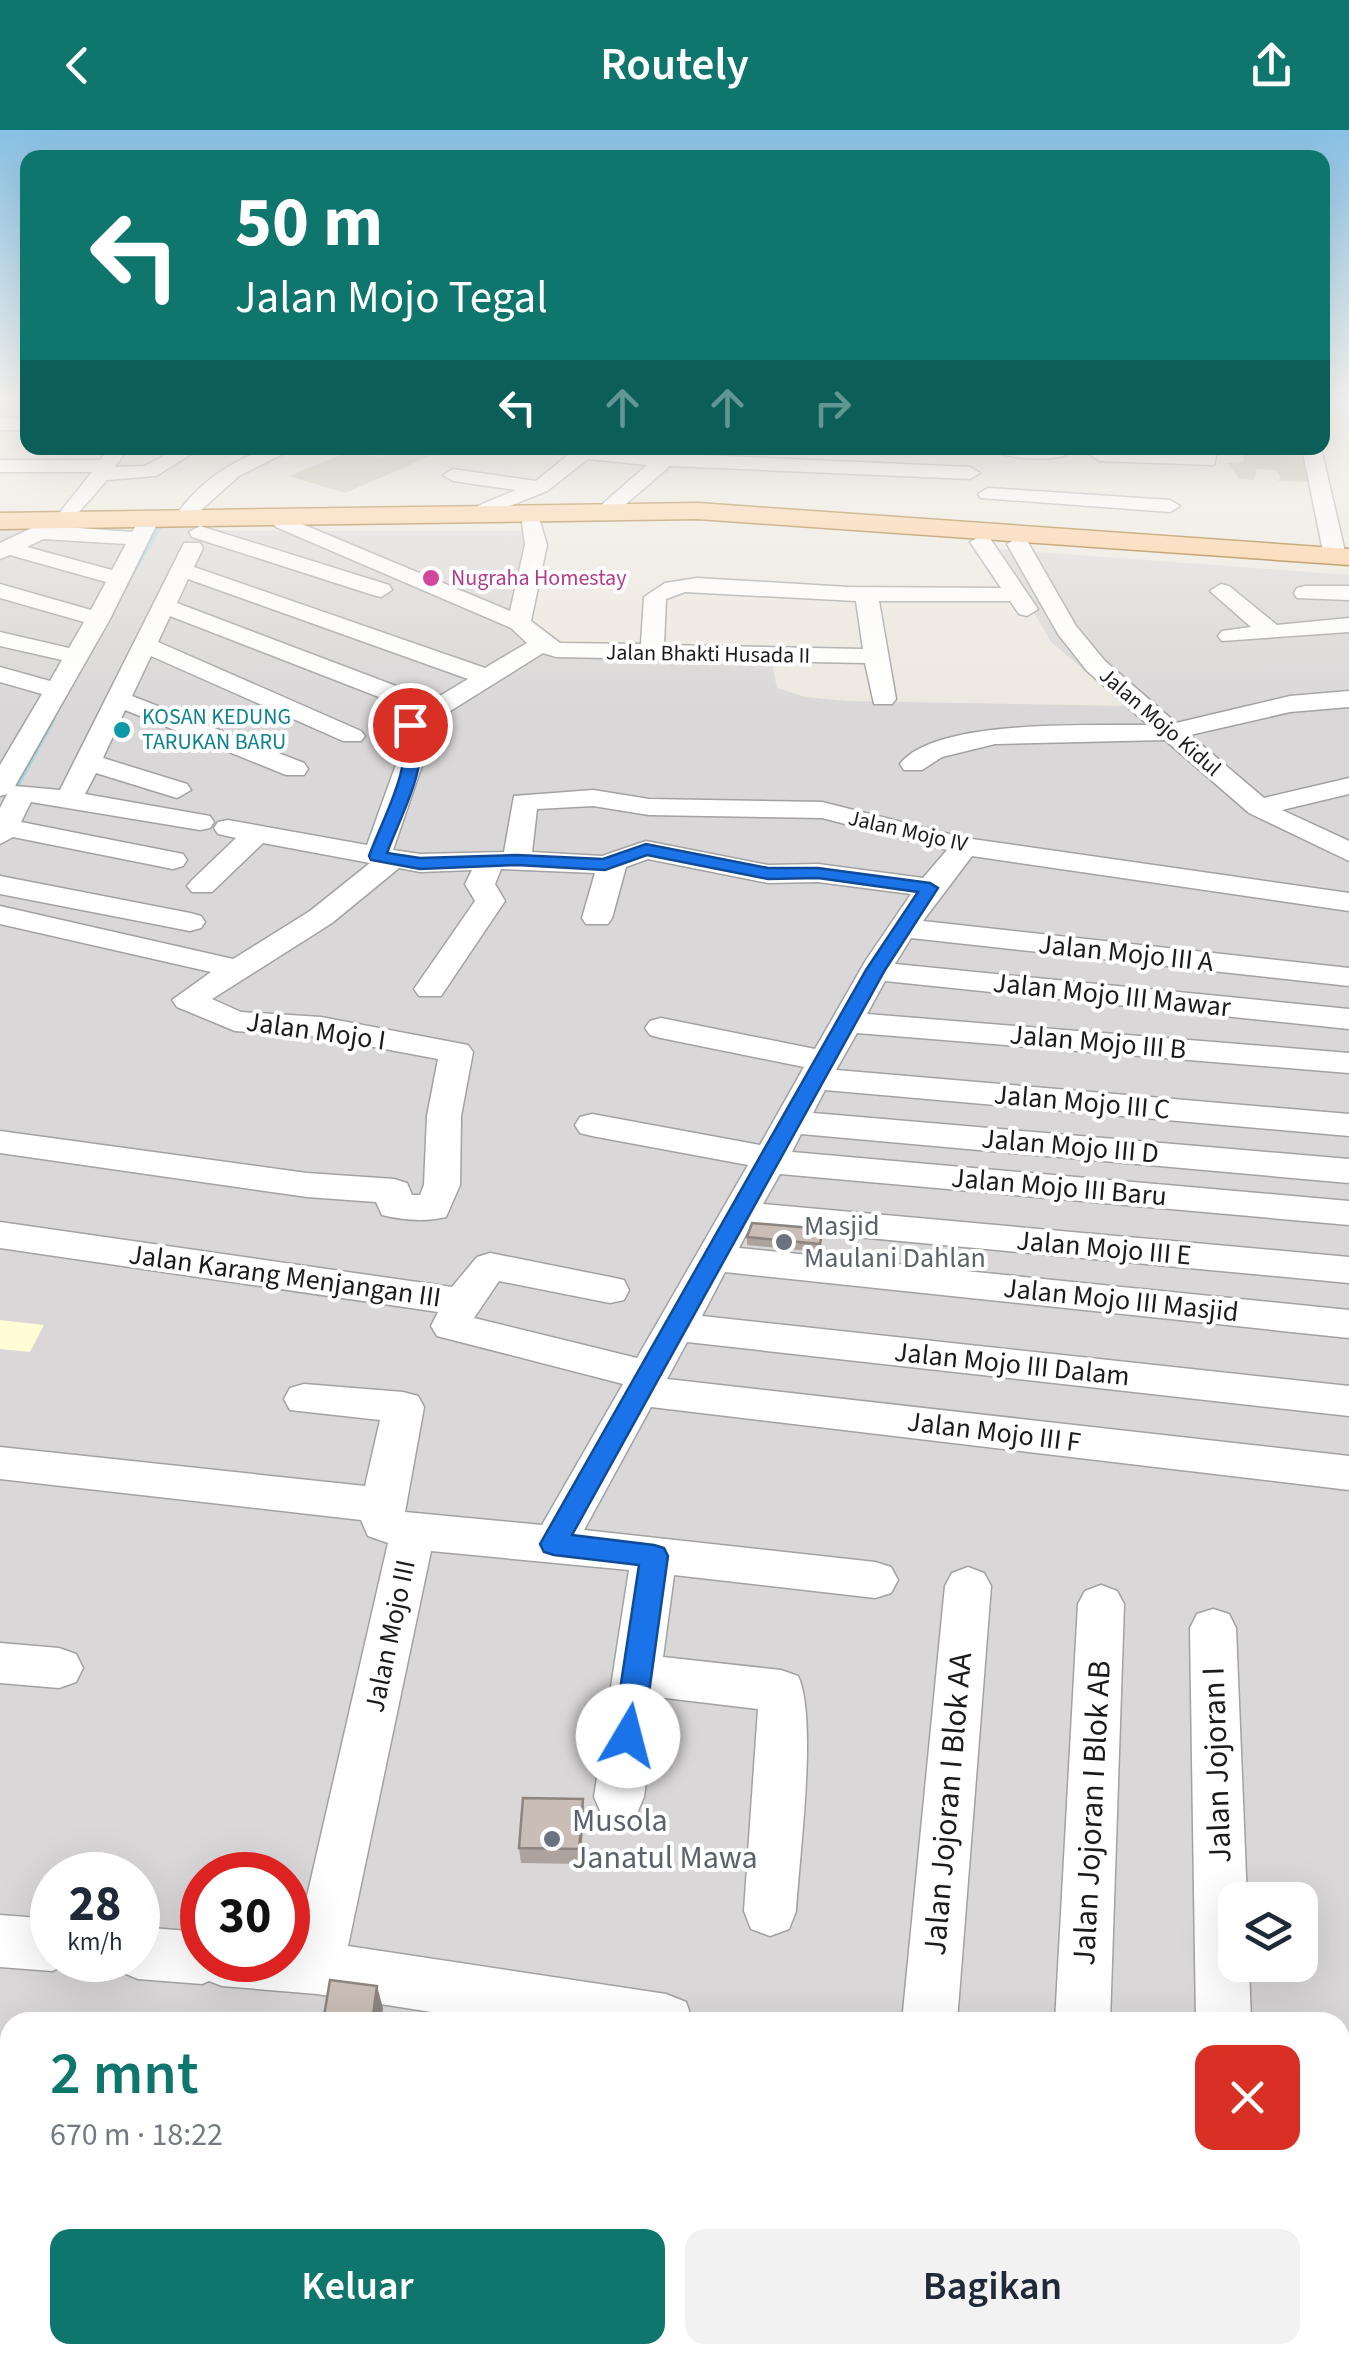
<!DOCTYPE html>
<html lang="id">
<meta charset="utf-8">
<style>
body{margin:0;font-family:"Source Sans 3",sans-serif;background:#f2f2f3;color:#1f2937;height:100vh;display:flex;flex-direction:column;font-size:38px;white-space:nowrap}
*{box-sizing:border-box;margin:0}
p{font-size:32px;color:#747a83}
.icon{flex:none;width:55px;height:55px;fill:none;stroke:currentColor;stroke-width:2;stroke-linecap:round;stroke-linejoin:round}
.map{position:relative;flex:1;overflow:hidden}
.sheet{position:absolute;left:0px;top:1882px;width:1350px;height:352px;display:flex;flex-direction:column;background:#fff;border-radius:30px 30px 0 0;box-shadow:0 10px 40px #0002}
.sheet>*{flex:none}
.top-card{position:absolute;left:20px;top:20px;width:1310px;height:305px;border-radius:20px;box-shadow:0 10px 40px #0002;background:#0f766e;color:#fff;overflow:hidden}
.controls{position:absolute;left:1218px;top:1752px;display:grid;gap:20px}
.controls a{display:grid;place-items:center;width:100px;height:100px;border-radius:20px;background:#fff;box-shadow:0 10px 40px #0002;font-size:50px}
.speed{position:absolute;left:30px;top:1722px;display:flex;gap:20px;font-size:50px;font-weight:700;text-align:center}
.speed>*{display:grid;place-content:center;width:130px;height:130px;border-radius:50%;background:#fff;box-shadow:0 10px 40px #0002;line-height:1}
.speed small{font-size:25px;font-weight:400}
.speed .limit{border:15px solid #d22;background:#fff;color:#111}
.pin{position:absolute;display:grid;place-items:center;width:85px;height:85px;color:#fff;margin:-42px;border:5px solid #fff;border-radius:50%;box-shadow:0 2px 10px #0007}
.me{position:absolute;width:110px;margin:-55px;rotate:8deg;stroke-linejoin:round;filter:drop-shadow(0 0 8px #0008)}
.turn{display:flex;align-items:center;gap:35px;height:210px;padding:0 50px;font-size:45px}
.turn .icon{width:130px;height:130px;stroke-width:2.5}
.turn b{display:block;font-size:70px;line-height:85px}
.lanes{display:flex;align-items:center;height:95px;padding:0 50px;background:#0003;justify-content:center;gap:50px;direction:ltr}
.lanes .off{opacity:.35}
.round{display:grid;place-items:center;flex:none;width:105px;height:105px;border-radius:20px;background:#f2f2f3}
.head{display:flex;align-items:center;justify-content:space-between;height:170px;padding:0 50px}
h1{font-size:60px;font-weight:600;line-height:75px;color:#0f766e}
.primary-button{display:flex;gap:20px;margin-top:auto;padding:20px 50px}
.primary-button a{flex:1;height:115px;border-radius:20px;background:#0f766e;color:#fff;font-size:40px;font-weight:600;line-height:115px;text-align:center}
.primary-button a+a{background:#f2f2f3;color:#1f2937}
header{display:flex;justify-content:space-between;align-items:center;height:130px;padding:0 50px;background:#0f766e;color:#fff;font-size:45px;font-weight:600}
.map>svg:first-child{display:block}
.residential{fill:#d9d7d7;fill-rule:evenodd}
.education{fill:#fffcd6}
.construction{fill:#c2c1aa}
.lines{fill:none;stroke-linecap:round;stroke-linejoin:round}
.stream-far1{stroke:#9bd4df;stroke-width:4}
.stream{stroke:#9bd4df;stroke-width:5}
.minor-casing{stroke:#a2a2a2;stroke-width:3}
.major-casing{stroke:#915800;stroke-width:3}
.minor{fill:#fff;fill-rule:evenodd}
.major{fill:#ffc992;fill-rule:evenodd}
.wall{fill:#ada39c}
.shaded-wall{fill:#8d847f}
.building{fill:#c9bdb5;stroke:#8d847f;stroke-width:2.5}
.route{fill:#1a73e8;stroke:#114b97;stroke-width:2.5}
.hotel-dot{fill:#d1479c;stroke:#fff;stroke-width:4}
.culture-dot{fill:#0f9aa8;stroke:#fff;stroke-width:4}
.worship-dot{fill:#6b7280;stroke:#fff;stroke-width:4}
.labels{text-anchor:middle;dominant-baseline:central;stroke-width:8;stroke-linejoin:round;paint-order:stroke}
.far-hotel-label{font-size:22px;fill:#b23c85;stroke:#fff;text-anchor:start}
.far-street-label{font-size:22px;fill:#1b1b1b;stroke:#fff}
.far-culture-label{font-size:22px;fill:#0d838f;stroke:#fff;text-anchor:start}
.street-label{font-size:28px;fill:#1b1b1b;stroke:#fff}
.worship-label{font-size:28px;fill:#5b616d;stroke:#fff;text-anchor:start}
.near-street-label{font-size:32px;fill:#1b1b1b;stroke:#fff}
.near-worship-label{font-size:32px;fill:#5b616d;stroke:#fff;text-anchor:start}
</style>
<header><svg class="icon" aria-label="back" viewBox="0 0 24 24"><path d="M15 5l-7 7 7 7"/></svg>Routely<svg class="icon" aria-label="share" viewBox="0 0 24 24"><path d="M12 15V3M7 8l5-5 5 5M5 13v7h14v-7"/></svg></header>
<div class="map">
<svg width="1349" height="2233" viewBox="0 0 1349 2233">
<rect width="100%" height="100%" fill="#ede8df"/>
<!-- residential -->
<path class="residential" d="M 168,396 L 237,401 L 529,401 L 506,496 L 540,506 L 565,525 L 771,529 L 777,558 L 805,567 L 847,571 L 1127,576 L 1051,512 L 997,419 L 1349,445 L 1349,2233 L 0,2233 L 0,397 ZM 52,1745 L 138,1745 L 138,1830 L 52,1830 ZM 202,1745 L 288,1745 L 288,1830 L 202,1830 ZM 1235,1770 L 1300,1770 L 1300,1835 L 1235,1835 ZM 10,1892 L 1340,1892 L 1340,2225 L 10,2225 Z"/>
<!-- education -->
<path class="education" d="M 0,1190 L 44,1195 L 30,1222 L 0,1219 Z"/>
<!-- construction -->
<g class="construction">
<path d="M 403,318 L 435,324 L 345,363 L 289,346 L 353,320 L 380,327 Z"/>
<path d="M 1246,318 L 1311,318 L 1313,352 L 1278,351 L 1281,348 L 1276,340 L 1257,339 L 1254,350 L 1240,349 L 1227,333 L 1243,332 Z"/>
</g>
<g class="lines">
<!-- stream-far1 -->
<path class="stream-far1" d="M 129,449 L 160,397"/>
<!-- stream -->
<path class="stream" d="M 12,664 L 53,589"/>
<!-- minor casing -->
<g class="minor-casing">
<g id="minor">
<rect x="0" y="288" width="28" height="12"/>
<path d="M 109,318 L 128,318 L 115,337 L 145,336 L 178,318 L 201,318 L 156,346 L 107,350 L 66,397 L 132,402 L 142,386 L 156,386 L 159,390 L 110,489 L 15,656 L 60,660 L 184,413 L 200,413 L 203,418 L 194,437 L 485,538 L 527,513 L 511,498 L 276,397 L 272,393 L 276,389 L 290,389 L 510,481 L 525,415 L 522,392 L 525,388 L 539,388 L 547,415 L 531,491 L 560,513 L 641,514 L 644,467 L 665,453 L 697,448 L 848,457 L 1001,458 L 970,412 L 981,406 L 989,407 L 1038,479 L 1027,486 L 1019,484 L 1010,471 L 879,471 L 896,569 L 892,574 L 874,574 L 865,533 L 556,527 L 543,523 L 423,598 L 428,618 L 393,720 L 420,724 L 504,722 L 514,666 L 593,660 L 649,669 L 822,672 L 965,708 L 1349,763 L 1349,781 L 972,726 L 923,791 L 1349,838 L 1349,856 L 911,808 L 895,834 L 1349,879 L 1349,899 L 885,851 L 867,884 L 1349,923 L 1349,943 L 857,903 L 836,940 L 1349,984 L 1349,1006 L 825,960 L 813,983 L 1349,1029 L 1349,1053 L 801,1004 L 792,1022 L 1349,1071 L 1349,1095 L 780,1044 L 763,1074 L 1349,1127 L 1349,1153 L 750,1097 L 739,1118 L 1349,1180 L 1349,1208 L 725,1142 L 702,1186 L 1349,1256 L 1349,1286 L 687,1212 L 667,1249 L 1349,1326 L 1349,1360 L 651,1277 L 584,1400 L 875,1432 L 891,1437 L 898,1450 L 891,1463 L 875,1468 L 674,1445 L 663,1527 L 781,1540 L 798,1546 C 818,1588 799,1728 796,1781 L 789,1799 L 770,1806 L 751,1799 L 744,1781 L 758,1579 L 657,1567 L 644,1667 L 637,1683 L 619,1690 L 601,1683 L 594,1667 L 629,1440 L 431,1421 L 348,1816 L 666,1864 L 686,1872 L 693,1892 L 495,1892 L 317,1864 L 222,1856 L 209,1851 L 202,1854 L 138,1849 L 119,1841 L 114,1830 L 138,1830 L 138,1797 L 202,1802 L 202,1830 L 288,1830 L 288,1809 L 297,1810 L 388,1413 L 368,1406 L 361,1390 L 0,1349 L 0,1317 L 365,1356 L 380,1290 L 290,1280 L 284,1269 L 290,1258 L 304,1254 L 403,1262 L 418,1266 L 424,1277 L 405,1382 L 542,1395 L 623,1254 L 437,1206 L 431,1196 L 438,1182 L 0,1118 L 0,1092 L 452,1157 L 477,1127 L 490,1123 L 610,1147 L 624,1150 L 629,1160 L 624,1170 L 610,1173 L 499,1151 L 474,1188 L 637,1228 L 748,1035 L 592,1006 L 580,1003 L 575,995 L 580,987 L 592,984 L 760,1015 L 804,937 L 661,908 L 650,905 L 645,898 L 650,891 L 661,888 L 815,919 L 866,830 L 911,764 L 818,752 L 768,753 L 648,729 L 626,737 L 612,788 L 608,794 L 586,794 L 582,788 L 595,743 L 501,739 L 495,754 L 505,771 L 441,866 L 419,866 L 414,859 L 475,771 L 465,754 L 472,740 L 420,742 L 399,738 L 332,793 L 212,869 L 241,882 L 321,887 L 468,915 L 473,922 L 461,986 L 460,1055 L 446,1087 C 426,1092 402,1090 382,1085 L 376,1072 L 307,1067 L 0,1023 L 0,1001 L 307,1043 L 394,1049 L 407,1053 L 412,1065 L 420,1065 L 424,1055 L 427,986 L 438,929 L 321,907 L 235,901 L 177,877 L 172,870 L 211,842 L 0,794 L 0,776 L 233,829 L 310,781 L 370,733 L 263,713 L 212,762 L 192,762 L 187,756 L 192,750 L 236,708 L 218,704 L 214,698 L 218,692 L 228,690 L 367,715 L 402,618 L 397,595 L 415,581 L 170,486 L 158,512 L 361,601 L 365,606 L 361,611 L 343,611 L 151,526 L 132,566 L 304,633 L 308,639 L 304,645 L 286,645 L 125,580 L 103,628 L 187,654 L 191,660 L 177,668 L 96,643 L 85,664 L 210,686 L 214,692 L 210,698 L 200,700 L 31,672 L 21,692 L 183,724 L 187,730 L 183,736 L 173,739 L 13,707 L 0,714 L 0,678 L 7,664 L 0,666 L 0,635 L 42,564 L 0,552 L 0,537 L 50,551 L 62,530 L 0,516 L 0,502 L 69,518 L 84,492 L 0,468 L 0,454 L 91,480 L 106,452 L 10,425 L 0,429 L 0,413 L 57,386 L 92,342 L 0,342 L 0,330 L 100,330 ZM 43,409 L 126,414 L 112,440 L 27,417 ZM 188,449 L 468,549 L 433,570 L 177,473 ZM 685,462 L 856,471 L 863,519 L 664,515 L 666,469 ZM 593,676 L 649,685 L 822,688 L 947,720 L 923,748 L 818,734 L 768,735 L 646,711 L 602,726 L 532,722 L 537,679 Z"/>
<path d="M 268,318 L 295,318 L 239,346 L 200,381 L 204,389 L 201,393 L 187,393 L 179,381 C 202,350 232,331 268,318 Z"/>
<path d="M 548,318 L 970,337 L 980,343 L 970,349 L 670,336 L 612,386 L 605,388 L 595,382 L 598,378 L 647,335 L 588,329 L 547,361 L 475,390 L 468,388 L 465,384 L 468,380 L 516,360 L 453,351 L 443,345 L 453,339 L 536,351 L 568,325 L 550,322 Z"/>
<path d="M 988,318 L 1066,318 L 1071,322 C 1057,333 1002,329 988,318 Z"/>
<path d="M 1200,318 L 1218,318 L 1214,335 L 1100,331 L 1090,325 L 1100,319 L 1198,325 Z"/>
<path d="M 1302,318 L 1321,318 L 1346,426 L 1343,431 L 1327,431 L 1324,426 Z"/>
<path d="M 988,358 L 1170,370 L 1180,376 L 1170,382 L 981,368 L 978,364 Z"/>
<path d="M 200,396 L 389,455 L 392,460 L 381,467 L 373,465 L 192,407 L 189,402 Z"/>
<path d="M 1018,408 L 1026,409 L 1076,496 L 1105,531 L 1176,593 L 1290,566 L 1349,561 L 1349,577 L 1290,582 L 1190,605 L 1264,668 L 1349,648 L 1349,664 L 1282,680 L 1349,711 L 1349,731 L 1249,683 L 1165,610 L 995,614 L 942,627 L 922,640 L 904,640 L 900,634 C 935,588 1092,596 1148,595 L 1087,541 L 1058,504 L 1007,414 Z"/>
<path d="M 1221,454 L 1229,456 L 1277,495 L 1349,488 L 1349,502 L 1222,511 L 1218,506 L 1222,501 L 1251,497 L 1210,461 Z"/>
<path d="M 1305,456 L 1349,456 L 1349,470 L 1297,468 L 1294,463 L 1297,458 Z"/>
<path d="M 0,746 L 190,783 L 201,786 L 205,792 L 201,798 L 190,801 L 0,764 Z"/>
<path d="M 968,1437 L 984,1443 L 991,1456 L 957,1892 L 902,1892 L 945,1456 L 952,1443 Z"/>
<path d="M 1101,1455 L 1117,1461 L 1124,1474 L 1110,1892 L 1055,1892 L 1078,1474 L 1085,1461 Z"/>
<path d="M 1213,1479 L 1229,1484 L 1236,1498 L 1247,1770 L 1235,1770 L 1235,1835 L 1249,1835 L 1251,1892 L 1196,1892 L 1190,1498 L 1197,1484 Z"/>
<path d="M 0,1513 L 59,1518 L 76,1524 L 83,1538 L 76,1552 L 59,1558 L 0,1553 Z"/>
<path d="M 0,1785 L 52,1789 L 52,1830 L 72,1830 L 71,1833 L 52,1841 L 0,1837 Z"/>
<path d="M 1340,1965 L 1349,1966 L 1349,2024 L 1340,2023 Z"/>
<rect x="1070" y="2225" width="62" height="8"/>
<path d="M 1251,2225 L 1313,2225 L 1312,2233 L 1250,2233 Z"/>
</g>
</g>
<!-- major casing -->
<g class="major-casing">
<path id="major" d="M 698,373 L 1349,419 L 1349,435 L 698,389 L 0,399 L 0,383 Z"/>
</g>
<!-- minor -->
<use href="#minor" class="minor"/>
<!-- major -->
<use href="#major" class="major"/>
</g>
<!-- wall -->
<g class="wall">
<path d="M 823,1099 L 820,1122 L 747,1115 L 747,1107 Z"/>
<path d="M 584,1685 L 580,1734 L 521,1733 L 519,1718 Z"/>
</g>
<!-- shaded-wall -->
<g class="shaded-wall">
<path d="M 583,1669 L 584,1685 L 580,1734 L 579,1719 Z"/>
<path d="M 377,1856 L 383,1878 L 381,1892 L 372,1892 Z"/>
</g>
<!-- building -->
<g class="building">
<path d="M 752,1093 L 823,1099 L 820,1114 L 747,1107 Z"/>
<path d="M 523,1668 L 583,1669 L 579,1719 L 519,1718 Z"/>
<path d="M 330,1850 L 377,1856 L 372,1892 L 323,1892 Z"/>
</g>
<!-- sky -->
<linearGradient id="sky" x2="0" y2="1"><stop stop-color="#89c1e4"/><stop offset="0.46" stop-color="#f7f5f1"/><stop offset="1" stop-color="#f7f5f1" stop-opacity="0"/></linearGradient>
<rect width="1349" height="583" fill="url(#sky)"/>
<!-- route -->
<path class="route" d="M 410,590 L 418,595 C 430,636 401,684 387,723 L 420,728 L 517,725 L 603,729 L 646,714 L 768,738 L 818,738 L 930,753 L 938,758 L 885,840 L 572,1405 L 654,1415 L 664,1418 L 668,1426 L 643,1606 L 638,1615 L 628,1619 L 618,1615 L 613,1606 L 639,1435 L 554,1425 L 544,1422 L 540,1414 L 866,840 L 918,762 L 818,748 L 768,749 L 647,725 L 605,740 L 517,735 L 420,739 L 371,730 L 369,726 C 383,687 414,636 402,595 Z"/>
<!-- markers -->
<circle class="hotel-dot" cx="431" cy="448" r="10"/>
<circle class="culture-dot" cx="122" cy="600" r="10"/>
<g class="worship-dot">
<circle cx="784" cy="1112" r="10"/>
<circle cx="552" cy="1709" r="10"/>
</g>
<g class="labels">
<!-- far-hotel labels -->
<g class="far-hotel-label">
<text x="451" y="448">Nugraha Homestay</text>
</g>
<!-- far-street labels -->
<g class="far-street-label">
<text transform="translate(708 524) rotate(1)">Jalan Bhakti Husada II</text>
<text transform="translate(1160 592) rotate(41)">Jalan Mojo Kidul</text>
<text transform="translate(908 701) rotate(13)">Jalan Mojo IV</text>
</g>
<!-- far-culture labels -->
<g class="far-culture-label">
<text x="142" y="587">KOSAN KEDUNG<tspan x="142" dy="25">TARUKAN BARU</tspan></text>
</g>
<!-- street labels -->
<g class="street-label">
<text transform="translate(1126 823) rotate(6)">Jalan Mojo III A</text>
<text transform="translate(1112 865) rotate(6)">Jalan Mojo III Mawar</text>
<text transform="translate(316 901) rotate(8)">Jalan Mojo I</text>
<text transform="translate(1098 912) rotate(5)">Jalan Mojo III B</text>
<text transform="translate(1082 972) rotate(5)">Jalan Mojo III C</text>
<text transform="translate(1070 1016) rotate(5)">Jalan Mojo III D</text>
<text transform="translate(1059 1057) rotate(5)">Jalan Mojo III Baru</text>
<text transform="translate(1104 1118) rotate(5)">Jalan Mojo III E</text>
<text transform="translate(285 1146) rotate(8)">Jalan Karang Menjangan III</text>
<text transform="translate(1121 1170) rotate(6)">Jalan Mojo III Masjid</text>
<text transform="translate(1012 1234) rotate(6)">Jalan Mojo III Dalam</text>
<text transform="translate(994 1302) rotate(7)">Jalan Mojo III F</text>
<text transform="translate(390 1506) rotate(-78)">Jalan Mojo III</text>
</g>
<!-- worship labels -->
<g class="worship-label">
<text x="804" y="1096">Masjid<tspan x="804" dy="32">Maulani Dahlan</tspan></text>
</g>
<!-- near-street labels -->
<g class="near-street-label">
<text transform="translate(1217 1635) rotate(-92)">Jalan Jojoran I</text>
<text transform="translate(948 1674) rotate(-85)">Jalan Jojoran I Blok AA</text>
<text transform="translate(1092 1683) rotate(-87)">Jalan Jojoran I Blok AB</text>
</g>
<!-- near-worship labels -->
<g class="near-worship-label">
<text x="572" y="1691">Musola<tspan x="572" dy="37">Janatul Mawa</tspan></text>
</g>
</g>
</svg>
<div class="controls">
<a><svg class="icon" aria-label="layers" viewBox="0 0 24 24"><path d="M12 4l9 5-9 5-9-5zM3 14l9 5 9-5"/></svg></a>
</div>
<div class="speed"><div>28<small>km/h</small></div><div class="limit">30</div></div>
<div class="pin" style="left:410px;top:595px;background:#d93025"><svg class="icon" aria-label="arrive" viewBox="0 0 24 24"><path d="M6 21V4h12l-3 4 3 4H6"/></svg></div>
<svg class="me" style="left:628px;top:1606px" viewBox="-20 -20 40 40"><circle r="19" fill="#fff"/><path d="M0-13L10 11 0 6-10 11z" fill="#1a73e8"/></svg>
<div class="top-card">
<div class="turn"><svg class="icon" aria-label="left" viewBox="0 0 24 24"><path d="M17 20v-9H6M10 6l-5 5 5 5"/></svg><div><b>50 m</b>Jalan Mojo Tegal</div></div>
<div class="lanes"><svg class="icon" aria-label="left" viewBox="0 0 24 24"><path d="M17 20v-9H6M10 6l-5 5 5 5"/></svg><svg class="icon off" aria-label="ahead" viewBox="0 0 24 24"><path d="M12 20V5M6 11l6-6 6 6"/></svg><svg class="icon off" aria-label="ahead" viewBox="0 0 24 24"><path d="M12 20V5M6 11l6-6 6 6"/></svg><svg class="icon off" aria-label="right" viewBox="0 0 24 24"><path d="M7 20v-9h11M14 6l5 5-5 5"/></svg></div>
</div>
<section class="sheet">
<div class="head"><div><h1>2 mnt</h1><p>670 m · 18:22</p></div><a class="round" style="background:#d93025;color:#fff"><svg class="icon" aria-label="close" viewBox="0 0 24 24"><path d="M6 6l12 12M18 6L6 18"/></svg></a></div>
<div class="primary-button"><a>Keluar</a><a>Bagikan</a></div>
</section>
</div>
